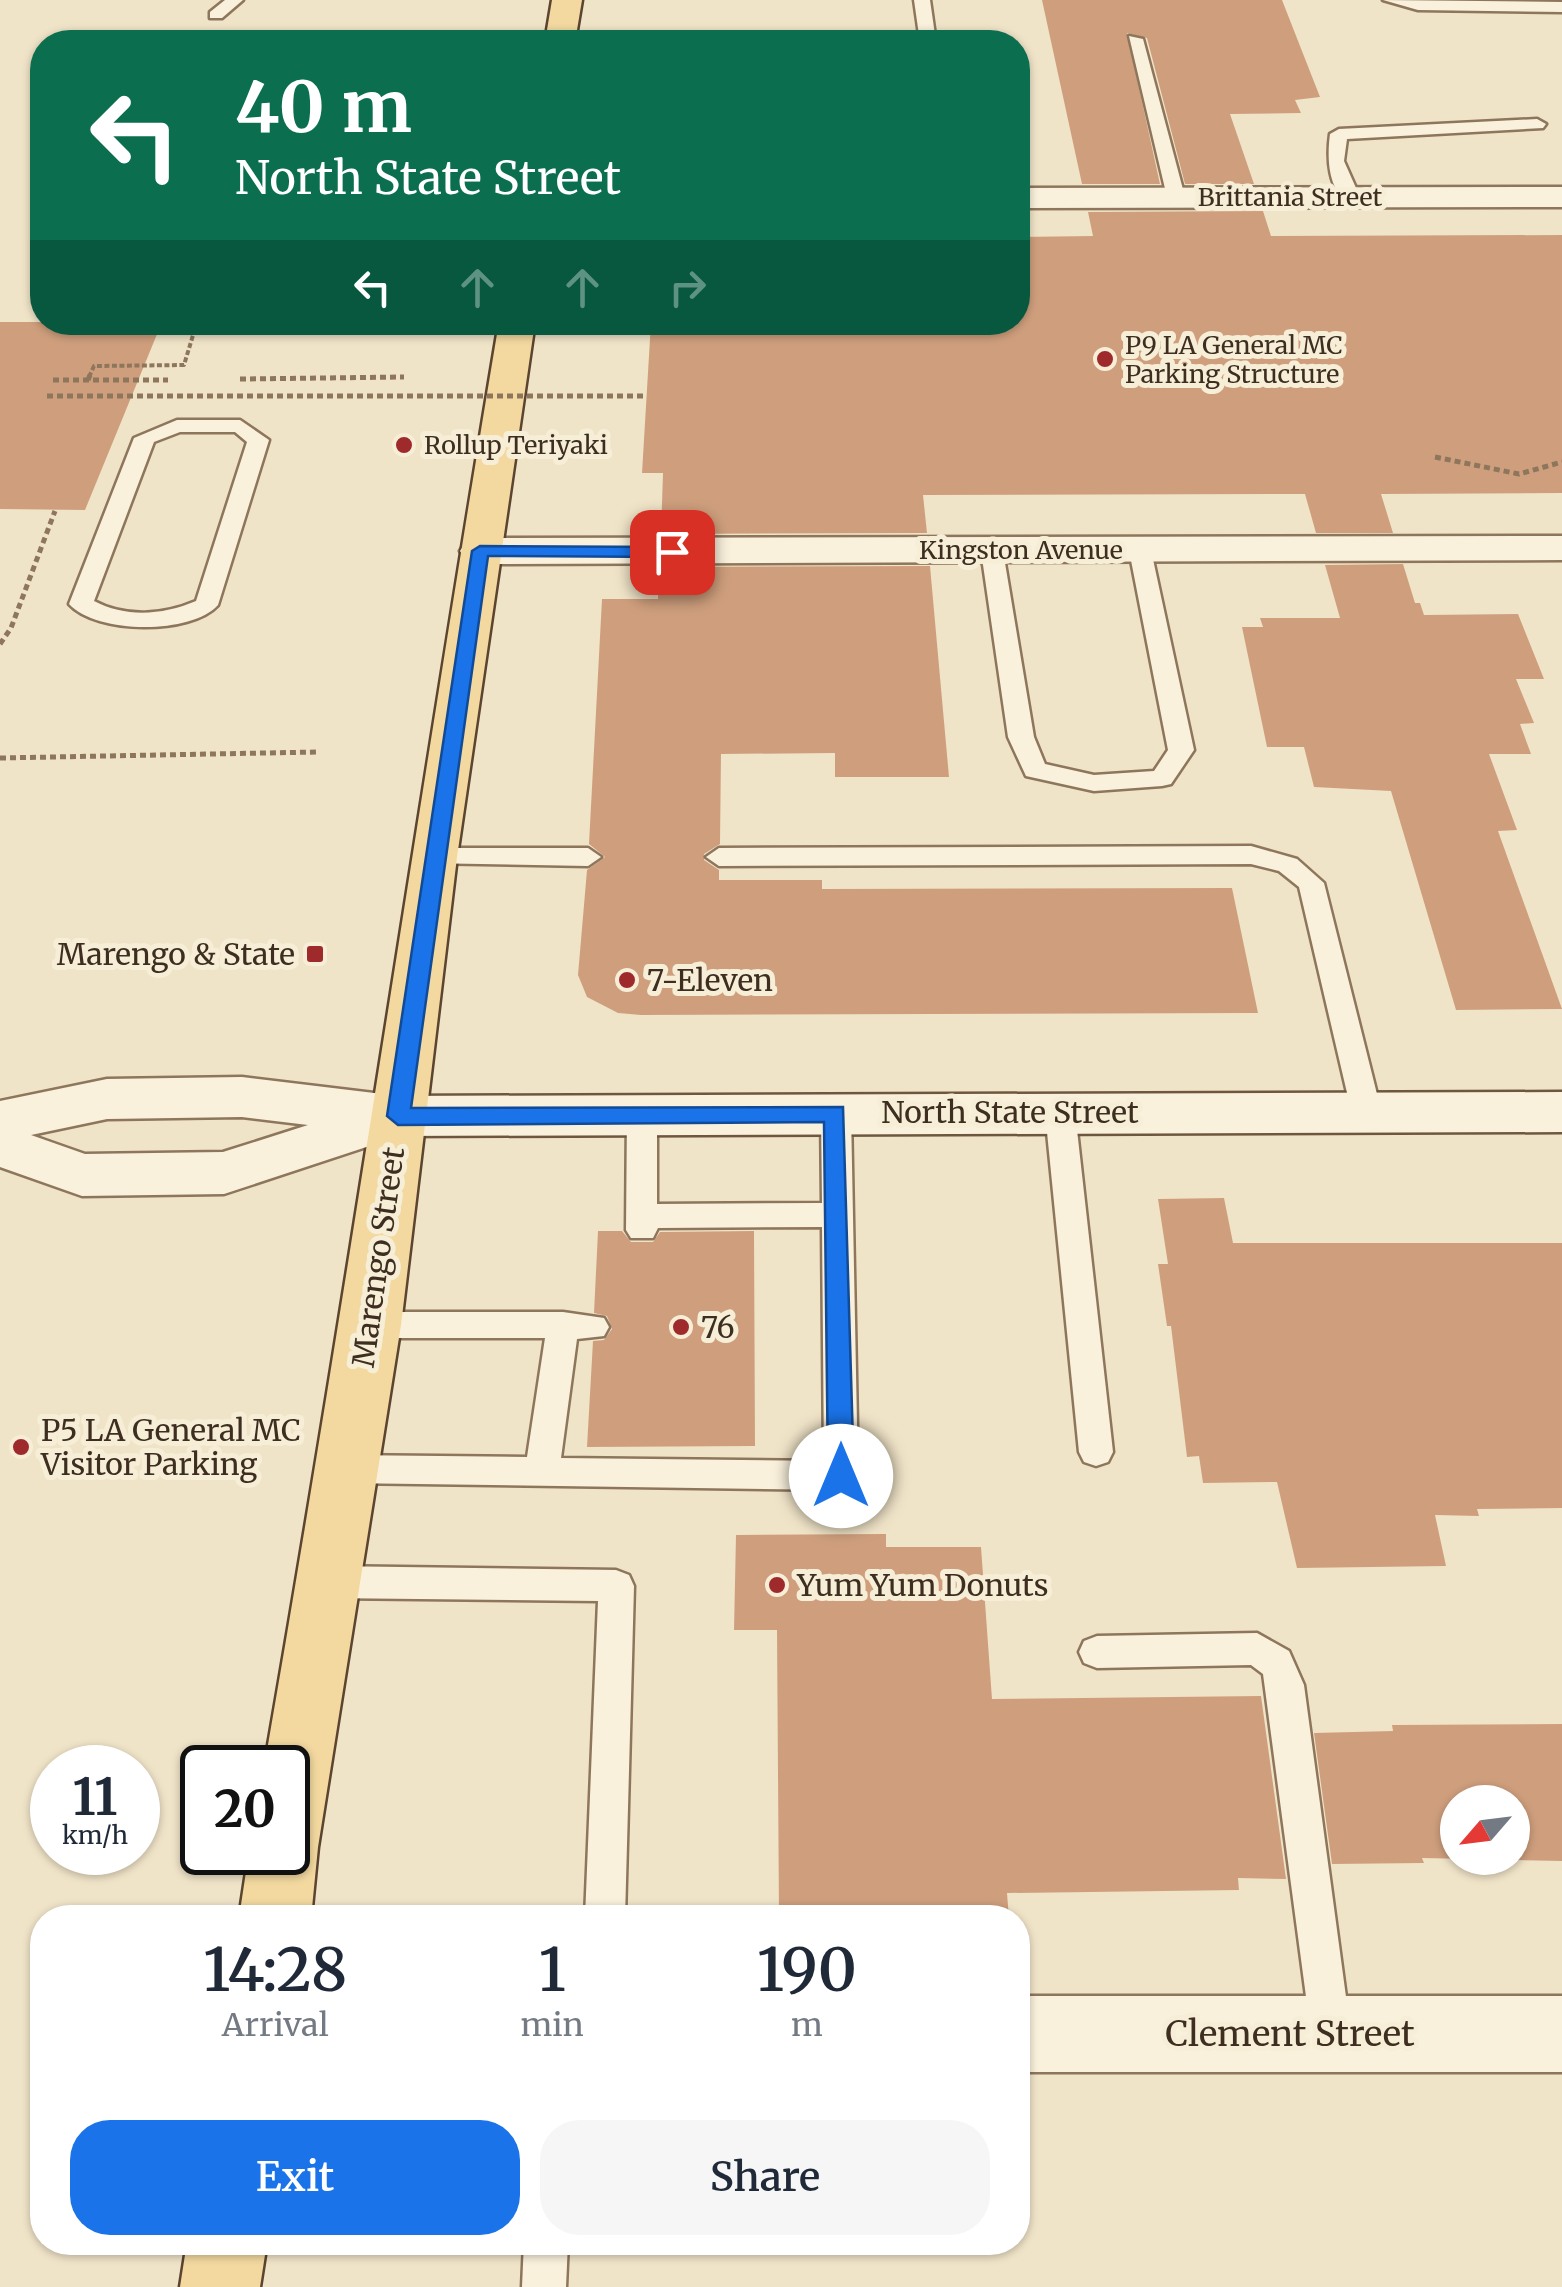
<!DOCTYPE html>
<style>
body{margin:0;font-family:Merriweather,serif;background:#f6f6f7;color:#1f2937;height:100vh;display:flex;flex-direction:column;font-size:38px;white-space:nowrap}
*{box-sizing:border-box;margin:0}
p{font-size:32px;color:#747a83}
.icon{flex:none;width:55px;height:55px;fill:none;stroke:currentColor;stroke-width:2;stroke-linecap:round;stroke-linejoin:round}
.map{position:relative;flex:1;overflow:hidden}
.side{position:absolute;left:30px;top:1905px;width:1000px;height:350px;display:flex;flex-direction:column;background:#fff;border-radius:40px;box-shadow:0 2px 8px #0004}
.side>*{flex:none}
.guide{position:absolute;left:30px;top:30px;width:1000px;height:305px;border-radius:40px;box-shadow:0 2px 8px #0004;background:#0b6e4f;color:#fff;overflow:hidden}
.needle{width:65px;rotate:242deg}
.controls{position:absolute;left:1440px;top:1785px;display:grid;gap:20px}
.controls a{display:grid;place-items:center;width:90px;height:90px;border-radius:50%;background:#fff;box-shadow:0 2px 8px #0004;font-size:50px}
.speed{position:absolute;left:30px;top:1745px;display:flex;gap:20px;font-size:50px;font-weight:700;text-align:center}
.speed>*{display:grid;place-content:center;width:130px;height:130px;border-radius:50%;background:#fff;box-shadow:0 2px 8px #0004;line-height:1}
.speed small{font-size:25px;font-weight:400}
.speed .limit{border:5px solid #111;border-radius:15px;background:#fff;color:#111}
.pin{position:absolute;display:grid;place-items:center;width:85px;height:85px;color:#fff;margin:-42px;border-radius:20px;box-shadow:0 5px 15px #0006}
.me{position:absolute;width:110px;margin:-55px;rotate:0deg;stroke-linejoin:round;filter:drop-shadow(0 0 8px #0008)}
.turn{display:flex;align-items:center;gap:35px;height:210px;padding:0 40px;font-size:45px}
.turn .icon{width:130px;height:130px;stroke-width:2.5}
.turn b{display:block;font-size:70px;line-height:85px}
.lanes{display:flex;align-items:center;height:95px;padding:0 40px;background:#0003;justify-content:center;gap:50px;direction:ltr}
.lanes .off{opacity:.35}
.eta{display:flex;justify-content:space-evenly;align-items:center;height:170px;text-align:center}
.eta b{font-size:60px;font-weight:600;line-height:70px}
.button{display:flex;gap:20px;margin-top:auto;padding:20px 40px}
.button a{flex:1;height:115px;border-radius:40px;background:#1a73e8;color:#fff;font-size:40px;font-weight:600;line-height:115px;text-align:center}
.button a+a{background:#f6f6f7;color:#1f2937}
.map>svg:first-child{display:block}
.building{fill:#cf9f7d;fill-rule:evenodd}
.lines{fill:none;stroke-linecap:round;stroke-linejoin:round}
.lane-casing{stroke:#8d765c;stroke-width:5}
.street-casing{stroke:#8d765c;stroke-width:5}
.secondary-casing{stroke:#6f573f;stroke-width:5}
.primary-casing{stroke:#5b4430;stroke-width:5}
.path-far1{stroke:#8d765c;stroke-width:4;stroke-dasharray:5 2.5;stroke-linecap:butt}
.path{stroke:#8d765c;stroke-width:5;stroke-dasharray:6 4;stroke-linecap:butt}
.lane{fill:#faf1dc;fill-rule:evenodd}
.street{fill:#faf1dc;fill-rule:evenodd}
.secondary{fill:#faf1dc;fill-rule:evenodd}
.primary{fill:#f3d9a0;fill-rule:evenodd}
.path-bridge{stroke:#8d765c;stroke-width:5;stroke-dasharray:6 4;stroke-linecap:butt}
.route{fill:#1a73e8;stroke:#114b97;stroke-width:2.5}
.poi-dot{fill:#9e2a2b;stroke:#f7eed8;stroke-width:4}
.labels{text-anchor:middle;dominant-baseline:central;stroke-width:10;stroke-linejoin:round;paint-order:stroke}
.far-street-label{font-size:25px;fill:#3d2e20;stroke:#f7eed8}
.far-poi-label{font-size:25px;fill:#3d2e20;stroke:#f7eed8;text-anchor:start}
.poi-label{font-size:30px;fill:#3d2e20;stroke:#f7eed8;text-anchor:start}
.street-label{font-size:30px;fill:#3d2e20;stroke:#f7eed8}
.near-street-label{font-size:35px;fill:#3d2e20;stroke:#f7eed8}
</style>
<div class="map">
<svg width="1562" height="2287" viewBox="0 0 1562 2287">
<rect width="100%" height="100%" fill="#f0e4c8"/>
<!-- building -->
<g class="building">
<path d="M 1042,0 L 1282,0 L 1320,97 L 1295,100 L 1301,113 L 1230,114 L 1254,184 L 1185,184 L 1147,38 L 1127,33 L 1160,184 L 1082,184 Z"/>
<path d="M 1263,211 L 1271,236 L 1562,235 L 1562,493 L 1381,494 L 1393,533 L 1316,533 L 1305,494 L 923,495 L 927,533 L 661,534 L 663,473 L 642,473 L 651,322 L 1018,322 L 1018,237 L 1093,236 L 1088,212 Z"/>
<path d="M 0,322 L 162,322 L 85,510 L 0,509 Z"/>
<path d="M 1403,564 L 1415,603 L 1420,603 L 1424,615 L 1518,614 L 1544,679 L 1516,679 L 1534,723 L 1520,724 L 1531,754 L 1489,754 L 1517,830 L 1498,831 L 1562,1009 L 1456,1010 L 1391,791 L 1314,787 L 1304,747 L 1267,747 L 1242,627 L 1263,627 L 1260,618 L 1340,618 L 1325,565 Z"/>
<path d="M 930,566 L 949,777 L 835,777 L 835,753 L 721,754 L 720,844 L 704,854 L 704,860 L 719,870 L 719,880 L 822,880 L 822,889 L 1232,888 L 1258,1013 L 641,1015 L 618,1013 L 587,997 L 578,975 L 587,870 L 605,857 L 589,844 L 602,599 L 658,599 L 659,567 Z"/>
<path d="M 1224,1198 L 1233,1243 L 1562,1243 L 1562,1508 L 1477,1509 L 1479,1516 L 1435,1515 L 1446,1566 L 1297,1568 L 1277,1482 L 1203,1483 L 1199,1456 L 1187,1457 L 1171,1326 L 1167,1326 L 1158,1264 L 1168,1264 L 1158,1199 Z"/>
<path d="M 598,1231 L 622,1231 L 631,1242 L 653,1242 L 660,1232 L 754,1231 L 755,1446 L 587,1447 L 593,1341 L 604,1340 L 612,1329 L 607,1316 L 594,1313 Z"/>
<path d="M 886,1534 L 886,1547 L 981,1547 L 992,1699 L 1261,1696 L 1286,1879 L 1238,1878 L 1239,1890 L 1007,1893 L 1009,1918 L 779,1918 L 777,1630 L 734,1630 L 736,1535 Z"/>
<path d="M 1562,1724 L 1562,1861 L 1422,1858 L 1424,1863 L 1332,1864 L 1314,1733 L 1393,1731 L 1392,1725 ZM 1458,1802 L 1512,1802 L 1512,1858 L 1458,1858 Z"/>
</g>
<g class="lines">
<!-- lane casing -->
<g class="lane-casing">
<g id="lane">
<path d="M 225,0 L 243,0 L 222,18 L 210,18 L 210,12 Z"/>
<path d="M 914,0 L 930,0 L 936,42 L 920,42 Z"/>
<path d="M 1383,0 L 1562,2 L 1562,12 L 1418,10 Z"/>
<path d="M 1129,36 L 1143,39 L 1185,197 L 1183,201 L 1167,197 Z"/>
<path d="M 1537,119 L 1546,124 L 1543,128 L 1347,139 L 1344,161 L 1360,197 L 1351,203 C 1327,192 1327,156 1330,134 L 1339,129 Z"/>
<path d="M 177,420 L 240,420 L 269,440 L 218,605 C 191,635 96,634 69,604 L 134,438 ZM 180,432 L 235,432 L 247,442 L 196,601 C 163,615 126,618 94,601 L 154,442 Z"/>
<path d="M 1140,543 L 1151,550 L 1194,750 L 1171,784 L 1162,786 L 1094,791 L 1026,776 L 1008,737 L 981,551 L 992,544 L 1003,551 L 1034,737 L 1045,764 L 1094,775 L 1154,771 L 1168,750 L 1129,550 Z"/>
<path d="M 1251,846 L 1297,859 L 1324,883 L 1381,1110 L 1376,1118 L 1356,1118 L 1351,1110 L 1299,887 L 1279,871 L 1251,864 L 719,866 L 706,857 L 719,848 Z"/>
<path d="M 433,848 L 588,848 L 601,857 L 588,866 L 424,863 L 420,857 L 424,851 Z"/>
<path d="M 1060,1101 L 1070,1104 L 1075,1112 L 1113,1452 L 1108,1462 L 1096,1466 L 1084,1462 L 1079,1452 L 1045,1112 L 1050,1104 Z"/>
<path d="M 642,1102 L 652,1105 L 657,1113 L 657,1204 L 822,1203 L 821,1113 L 826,1105 L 846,1105 L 851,1113 L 858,1476 L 853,1486 L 841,1490 L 344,1483 L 332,1479 L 327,1469 L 332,1459 L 344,1455 L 527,1457 L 545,1338 L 371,1338 L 360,1334 L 355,1325 L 360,1316 L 371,1312 L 563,1312 L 604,1318 L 609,1327 L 604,1336 L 577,1339 L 561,1458 L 824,1461 L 822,1227 L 658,1228 L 653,1238 L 631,1238 L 626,1230 L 627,1113 L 632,1105 Z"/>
<path d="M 327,1566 L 616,1570 L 629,1575 L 634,1586 L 625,1918 L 585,1918 L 598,1601 L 327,1598 L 314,1593 L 309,1582 L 314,1571 Z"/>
<path d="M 1257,1633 L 1289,1651 L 1304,1685 L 1351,2034 L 1345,2048 L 1331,2054 L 1317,2048 L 1311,2034 L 1263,1674 L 1251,1665 L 1097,1668 L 1084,1663 L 1079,1652 L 1084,1641 L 1097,1636 Z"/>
<path d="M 524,2242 L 568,2242 L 566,2287 L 522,2287 Z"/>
</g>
</g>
<!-- street casing -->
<g class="street-casing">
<g id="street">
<path d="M 1562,187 L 1562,207 L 1018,208 L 1018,188 Z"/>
<path d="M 1562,536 L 1562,560 L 481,564 L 466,560 L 460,551 L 466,542 L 481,538 Z"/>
<path d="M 242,1077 L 399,1096 L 418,1102 L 426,1116 L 418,1130 L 224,1194 L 82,1196 L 0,1167 L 0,1101 L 107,1079 ZM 242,1117 L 308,1125 L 223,1152 L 85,1154 L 31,1135 L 107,1119 Z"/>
<rect x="1018" y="1996" width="544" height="76"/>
</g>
</g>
<!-- secondary casing -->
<g class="secondary-casing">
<path id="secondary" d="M 1562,1092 L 1562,1132 L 399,1136 L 380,1130 L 372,1116 L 380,1102 L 399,1096 Z"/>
</g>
<!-- primary casing -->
<g class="primary-casing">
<g id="primary">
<path d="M 552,0 L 582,0 L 575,42 L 545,42 Z"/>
<path d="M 499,322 L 535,322 L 457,857 L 401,1325 L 318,1847 L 311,1918 L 239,1918 L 249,1852 L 288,1852 L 288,1768 L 264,1768 C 348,1287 418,804 499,322 Z"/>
<path d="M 187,2242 L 267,2242 L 260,2287 L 180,2287 Z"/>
</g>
</g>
<!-- path-far1 -->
<path class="path-far1" d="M 89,377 L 94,366 L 184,365 L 197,322"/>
<!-- path -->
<g class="path">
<path d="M 240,379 L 404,377"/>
<path d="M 53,380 L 168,380"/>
<path d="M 88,380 L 90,375"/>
<path d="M 1435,457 L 1519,474 L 1562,462"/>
<path d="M 0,644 L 11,628 L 55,511"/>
<path d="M 0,758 L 317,752"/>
</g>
<!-- lane -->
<use href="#lane" class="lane"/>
<!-- street -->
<use href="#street" class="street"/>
<!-- secondary -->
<use href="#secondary" class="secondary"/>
<!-- primary -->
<use href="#primary" class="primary"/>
<!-- path-bridge -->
<path class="path-bridge" d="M 47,396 L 647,396"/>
</g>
<!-- route -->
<path class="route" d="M 480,546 L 672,547 L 681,552 L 672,557 L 488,556 L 411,1108 L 843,1107 L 854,1476 L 850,1484 L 832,1484 L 828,1476 L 824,1122 L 398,1125 L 387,1116 L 472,551 Z"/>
<!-- markers -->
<g class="poi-dot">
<circle cx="1105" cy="359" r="10"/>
<circle cx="404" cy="445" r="10"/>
<rect x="305" y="944" width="20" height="20" rx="5"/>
<circle cx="627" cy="980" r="10"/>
<circle cx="681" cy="1327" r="10"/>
<circle cx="21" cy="1447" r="10"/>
<circle cx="777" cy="1585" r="10"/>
</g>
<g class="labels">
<!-- far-street labels -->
<g class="far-street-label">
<text x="1290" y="197">Brittania Street</text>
<text x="1021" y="550">Kingston Avenue</text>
</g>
<!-- far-poi labels -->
<g class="far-poi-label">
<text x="1125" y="345">P9 LA General MC<tspan x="1125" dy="29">Parking Structure</tspan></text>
<text x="424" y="445">Rollup Teriyaki</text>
</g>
<!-- poi labels -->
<g class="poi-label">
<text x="295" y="954" text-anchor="end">Marengo &amp; State</text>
<text x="647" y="980">7-Eleven</text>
<text x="701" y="1327">76</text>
<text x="41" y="1430">P5 LA General MC<tspan x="41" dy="34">Visitor Parking</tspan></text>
<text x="797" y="1585">Yum Yum Donuts</text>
</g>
<!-- street labels -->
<g class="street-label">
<text x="1010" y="1112">North State Street</text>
<text transform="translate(378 1257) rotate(-82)">Marengo Street</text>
</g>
<!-- near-street labels -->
<g class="near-street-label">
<text x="1290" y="2034">Clement Street</text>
</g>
</g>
</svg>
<div class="controls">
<a><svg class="needle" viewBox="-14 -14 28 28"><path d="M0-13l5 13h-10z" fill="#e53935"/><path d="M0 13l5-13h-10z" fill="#747a83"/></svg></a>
</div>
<div class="speed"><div>11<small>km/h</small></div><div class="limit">20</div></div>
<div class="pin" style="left:672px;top:552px;background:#d93025"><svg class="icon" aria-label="arrive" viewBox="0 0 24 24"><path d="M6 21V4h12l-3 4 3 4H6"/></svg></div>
<svg class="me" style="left:841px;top:1476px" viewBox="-20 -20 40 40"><circle r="19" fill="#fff"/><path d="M0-13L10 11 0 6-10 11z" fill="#1a73e8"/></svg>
<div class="guide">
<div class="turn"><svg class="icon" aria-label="left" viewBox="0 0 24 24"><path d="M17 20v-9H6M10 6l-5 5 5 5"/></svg><div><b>40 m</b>North State Street</div></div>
<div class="lanes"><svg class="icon" aria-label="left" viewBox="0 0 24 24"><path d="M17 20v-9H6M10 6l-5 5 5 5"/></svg><svg class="icon off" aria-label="ahead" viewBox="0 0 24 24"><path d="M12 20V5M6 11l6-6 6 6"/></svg><svg class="icon off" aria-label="ahead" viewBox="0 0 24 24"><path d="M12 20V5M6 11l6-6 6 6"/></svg><svg class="icon off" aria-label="right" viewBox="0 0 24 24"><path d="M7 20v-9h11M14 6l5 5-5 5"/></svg></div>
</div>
<section class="side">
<div class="eta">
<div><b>14:28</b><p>Arrival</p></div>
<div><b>1</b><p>min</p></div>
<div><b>190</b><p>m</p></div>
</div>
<div class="button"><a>Exit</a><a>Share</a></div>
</section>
</div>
